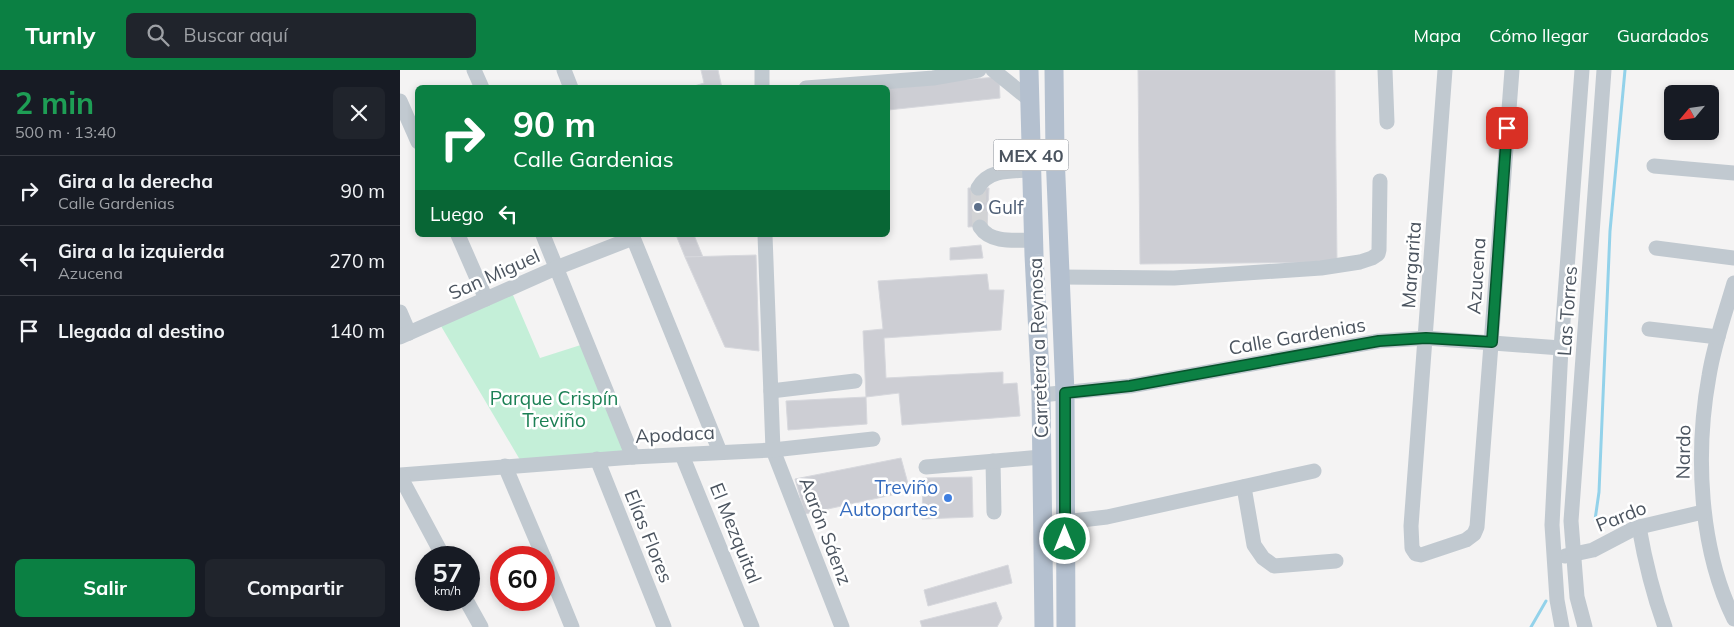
<!DOCTYPE html>
<html lang="es">
<meta charset="utf-8">
<style>
body{margin:0;font-family:Mulish,sans-serif;background:#20242c;color:#f1f3f6;height:100vh;display:flex;flex-direction:column;font-size:19px;white-space:nowrap}
*{box-sizing:border-box;margin:0}
p{font-size:16px;color:#9ea1a6}
.icon{flex:none;width:28px;height:28px;fill:none;stroke:currentColor;stroke-width:2;stroke-linecap:round;stroke-linejoin:round}
.map{position:relative;flex:1;overflow:hidden}
.drawer{display:flex;flex-direction:column;background:#171b24;width:400px}
.drawer>*{flex:none}
.banner{position:absolute;left:15px;top:15px;width:475px;height:152px;border-radius:8px;box-shadow:0 2px 8px #0003;background:#0b8043;color:#fff;overflow:hidden}
.needle{width:32px;rotate:241deg}
.buttons{position:absolute;left:1264px;top:15px;display:grid;gap:10px}
.buttons a{display:grid;place-items:center;width:55px;height:55px;border-radius:8px;background:#171b24;box-shadow:0 2px 8px #0003;font-size:25px}
.speed{position:absolute;left:15px;top:476px;display:flex;gap:10px;font-size:25px;font-weight:700;text-align:center}
.speed>*{display:grid;place-content:center;width:65px;height:65px;border-radius:50%;background:#171b24;box-shadow:0 2px 8px #0003;line-height:1}
.speed small{font-size:12px;font-weight:400}
.speed .limit{border:8px solid #d22;background:#fff;color:#111}
.pin{position:absolute;display:grid;place-items:center;width:42px;height:42px;color:#fff;margin:-21px;border-radius:10px;box-shadow:0 2px 8px #0006}
.me{position:absolute;width:55px;margin:-28px;rotate:0deg;stroke-linejoin:round;filter:drop-shadow(0 0 4px #0008)}
.turn{display:flex;align-items:center;gap:18px;height:105px;padding:0 15px;font-size:22px}
.turn .icon{width:65px;height:65px;stroke-width:2.5}
.turn b{display:block;font-size:35px;line-height:42px}
.then{display:flex;align-items:center;height:48px;padding:0 15px;background:#0003;gap:10px;font-size:19px}
.round{display:grid;place-items:center;flex:none;width:52px;height:52px;border-radius:8px;background:#20242c}
.summary{display:flex;align-items:center;justify-content:space-between;height:85px;padding:0 15px}
h1{font-size:30px;font-weight:700;line-height:38px;color:#1e9e55}
.button{display:flex;gap:10px;margin-top:auto;padding:10px 15px}
.button a{flex:1;height:58px;border-radius:8px;background:#0b8043;color:#fff;font-size:20px;font-weight:700;line-height:58px;text-align:center}
.button a+a{background:#20242c;color:#f1f3f6}
ul{padding:0;list-style:none}
li{display:flex;align-items:center;gap:15px;height:70px;padding:0 15px;border-top:1px solid #363941}
li div{flex:1}
li b{display:block;font-size:19px}
li em{font-style:normal}
header{display:flex;align-items:center;gap:30px;box-sizing:border-box;height:70px;padding:0 25px;background:#0b8043;color:#fff}
header strong{font-size:24px}
nav{display:flex;gap:28px;margin-inline-start:auto;font-size:18px}
.search{width:350px;height:45px;background:#20242c;display:flex;align-items:center;gap:12px;box-sizing:border-box;padding:0 18px;border-radius:8px;color:#9ea1a6;font-size:19px}
main{display:flex;flex:1;min-height:0}
.map>svg:first-child{display:block}
.green{fill:#c4efd8}
.lines{fill:none;stroke-linecap:round;stroke-linejoin:round}
.stream{stroke:#93d2ea;stroke-width:3}
.building{fill:#cdced4;stroke:#d7d8dd}
.minor-tunnel{stroke:#d2d3d5;stroke-width:15;stroke-dasharray:15 8;stroke-linecap:butt}
.minor{stroke:#c1c9d0;stroke-width:15}
.major{stroke:#b4c0cf;stroke-width:19}
.route-casing{stroke:#07532c;stroke-width:12}
.route{stroke:#0b8043;stroke-width:9}
.service-dot{fill:#5c6f8a;stroke:#fff;stroke-width:2}
.shop-dot{fill:#3f7fe0;stroke:#fff;stroke-width:2}
.labels{text-anchor:middle;dominant-baseline:central;stroke-width:5;stroke-linejoin:round;paint-order:stroke}
.shield{fill:#fff;stroke:#81878f;stroke-width:1}
.shield-label{font-size:18px;font-weight:bold;fill:#4b545f}
.service-label{font-size:19px;fill:#4e5e75;stroke:#fff;text-anchor:start}
.street-label{font-size:19px;fill:#4b545f;stroke:#fff}
.park-label{font-size:19px;fill:#1c8055;stroke:#fff}
.shop-label{font-size:19px;fill:#366cbe;stroke:#fff;text-anchor:end}
</style>
<header>
<strong>Turnly</strong>
<div class="search"><svg class="icon" aria-label="search" viewBox="0 0 24 24"><circle cx="10" cy="10" r="6"/><path d="M15 15l6 6"/></svg>Buscar aquí</div>
<nav><a>Mapa</a><a>Cómo llegar</a><a>Guardados</a></nav>
</header>
<main>
<section class="drawer">
<div class="summary"><div><h1>2 min</h1><p>500 m · 13:40</p></div><a class="round"><svg class="icon" aria-label="close" viewBox="0 0 24 24"><path d="M6 6l12 12M18 6L6 18"/></svg></a></div>
<ul>
<li><svg class="icon" aria-label="right" viewBox="0 0 24 24"><path d="M7 20v-9h11M14 6l5 5-5 5"/></svg><div><b>Gira a la derecha</b><p>Calle Gardenias</p></div><em>90 m</em></li>
<li><svg class="icon" aria-label="left" viewBox="0 0 24 24"><path d="M17 20v-9H6M10 6l-5 5 5 5"/></svg><div><b>Gira a la izquierda</b><p>Azucena</p></div><em>270 m</em></li>
<li><svg class="icon" aria-label="arrive" viewBox="0 0 24 24"><path d="M6 21V4h12l-3 4 3 4H6"/></svg><div><b>Llegada al destino</b></div><em>140 m</em></li>
</ul>
<div class="button"><a>Salir</a><a>Compartir</a></div>
</section>
<div class="map">
<svg width="1334" height="557" viewBox="0 0 1334 557">
<rect width="100%" height="100%" fill="#f4f3f3"/>
<!-- green -->
<path class="green" d="M 110,218 L 140,288 L 187,273 L 233,387 L 123,395 L 38,251 Z"/>
<g class="lines">
<!-- stream -->
<g class="stream">
<path d="M 1195,450 L 1199,422 L 1210,161 L 1225,0"/>
<path d="M 1131,557 L 1146,531"/>
</g>
</g>
<!-- building -->
<g class="building">
<path d="M 301,0 L 318,0 L 322,18 L 288,18 L 304,13 Z"/>
<path d="M 738,0 L 935,0 L 937,192 L 740,194 Z"/>
<path d="M 599,7 L 600,28 L 488,40 L 488,18 L 444,18 Z"/>
<path d="M 568,118 L 589,118 L 587,156 L 568,157 Z"/>
<path d="M 276,165 L 294,165 L 303,187 L 285,187 Z"/>
<path d="M 581,175 L 583,188 L 550,190 L 550,178 Z"/>
<path d="M 356,185 L 359,281 L 325,277 L 285,187 Z"/>
<path d="M 587,204 L 589,220 L 604,220 L 601,260 L 484,268 L 486,308 L 603,302 L 603,314 L 617,313 L 620,346 L 502,355 L 499,323 L 466,327 L 463,261 L 483,259 L 478,211 Z"/>
<path d="M 466,327 L 467,354 L 388,360 L 386,331 Z"/>
<path d="M 501,388 L 510,421 L 405,444 L 395,409 Z"/>
<path d="M 572,407 L 573,447 L 522,449 L 523,408 Z"/>
<path d="M 608,495 L 612,513 L 528,536 L 524,520 Z"/>
<path d="M 596,532 L 602,548 L 597,557 L 522,557 L 520,551 Z"/>
</g>
<g class="lines">
<!-- minor-tunnel -->
<path class="minor-tunnel" d="M 578,118 L 580,157"/>
<!-- minor -->
<g class="minor">
<path d="M 74,0 L 82,18"/>
<path d="M 164,0 L 171,18"/>
<path d="M 593,0 L 630,30"/>
<path d="M 985,0 L 987,52"/>
<path d="M 1045,0 L 1011,456 L 1012,478 L 1016,484 L 1021,485 L 1066,470 L 1074,464 L 1077,457 L 1112,0"/>
<path d="M 362,18 L 362,0"/>
<path d="M 406,18 L 533,8 L 579,0"/>
<path d="M 0,31 L 18,72"/>
<path d="M 1254,96 L 1334,103"/>
<path d="M 578,118 C 588,99 612,101 631,100"/>
<path d="M 580,157 C 591,174 616,170 634,170"/>
<path d="M 58,165 L 86,229"/>
<path d="M 143,165 L 233,387"/>
<path d="M 232,165 L 320,382"/>
<path d="M 365,165 L 373,380 L 442,557"/>
<path d="M 1256,178 L 1334,188"/>
<path d="M 660,207 L 774,208 L 921,198 L 960,192 L 972,188 L 978,184 L 979,180 L 980,111"/>
<path d="M 1334,213 C 1325,244 1314,274 1309,306 C 1295,383 1299,478 1334,549"/>
<path d="M 0,242 L 9,263"/>
<path d="M 1249,259 L 1318,267"/>
<path d="M 0,267 L 156,198 L 233,168"/>
<path d="M 371,321 L 455,311"/>
<path d="M 641,325 L 730,316 L 979,271 L 1026,268 L 1161,278"/>
<path d="M 282,385 L 352,557"/>
<path d="M 197,389 L 264,557"/>
<path d="M 593,391 L 594,442"/>
<path d="M 105,396 L 144,488"/>
<path d="M 526,397 L 641,387"/>
<path d="M 0,405 L 233,387 L 373,380 L 473,369"/>
<path d="M 0,406 L 44,488"/>
<path d="M 844,417 L 854,475 L 863,488 L 874,496 L 936,491"/>
<path d="M 664,452 L 707,447 L 914,401"/>
<path d="M 1239,457 C 1245,491 1253,524 1265,557"/>
<path d="M 1165,486 L 1193,480 L 1235,458 L 1303,442"/>
<path d="M 144,488 L 172,557"/>
<path d="M 66,530 L 81,557"/>
<path d="M 1162,557 L 1157,530 L 1152,455 L 1161,278 L 1182,0"/>
<path d="M 1185,557 L 1177,527 L 1171,451 L 1204,0"/>
</g>
<!-- major -->
<g class="major">
<path d="M 629,0 L 634,185 L 641,325 L 644,557"/>
<path d="M 654,0 L 655,84 L 665,323 L 666,557"/>
</g>
</g>
<g class="lines">
<!-- route casing -->
<g class="route-casing">
<path id="route" d="M 665,469 L 665,323 L 730,316 L 979,271 L 1026,268 L 1092,272 L 1107,58"/>
</g>
<!-- route -->
<use href="#route" class="route"/>
</g>
<!-- markers -->
<circle class="service-dot" cx="578" cy="137" r="5"/>
<circle class="shop-dot" cx="548" cy="428" r="5"/>
<g class="labels">
<!-- shield labels -->
<rect class="shield" x="593.5" y="69.5" width="75" height="31" rx="4"/>
<g class="shield-label">
<text x="631" y="85">MEX 40</text>
</g>
<!-- service labels -->
<g class="service-label">
<text x="588" y="137">Gulf</text>
</g>
<!-- street labels -->
<g class="street-label">
<text transform="translate(1011 195) rotate(-86)">Margarita</text>
<text transform="translate(94 204) rotate(-24)">San Miguel</text>
<text transform="translate(1076 206) rotate(-86)">Azucena</text>
<text transform="translate(1167 241) rotate(-86)">Las Torres</text>
<text transform="translate(897 266) rotate(-10)">Calle Gardenias</text>
<text transform="translate(638 278) rotate(-92)">Carretera a Reynosa</text>
<text transform="translate(275 364) rotate(-3)">Apodaca</text>
<text transform="translate(1283 382) rotate(-89)">Nardo</text>
<text transform="translate(1221 446) rotate(-22)">Pardo</text>
<text transform="translate(426 461) rotate(69)">Aarón Sáenz</text>
<text transform="translate(336 463) rotate(68)">El Mezquital</text>
<text transform="translate(249 466) rotate(68)">Elías Flores</text>
</g>
<!-- park labels -->
<g class="park-label">
<text x="154" y="328">Parque Crispín<tspan x="154" dy="22">Treviño</tspan></text>
</g>
<!-- shop labels -->
<g class="shop-label">
<text x="538" y="417">Treviño<tspan x="538" dy="22">Autopartes</tspan></text>
</g>
</g>
</svg>
<div class="buttons">
<a><svg class="needle" viewBox="-14 -14 28 28"><path d="M0-13l5 13h-10z" fill="#e53935"/><path d="M0 13l5-13h-10z" fill="#9ea1a6"/></svg></a>
</div>
<div class="speed"><div>57<small>km/h</small></div><div class="limit">60</div></div>
<div class="pin" style="left:1107px;top:58px;background:#d93025"><svg class="icon" aria-label="arrive" viewBox="0 0 24 24"><path d="M6 21V4h12l-3 4 3 4H6"/></svg></div>
<svg class="me" style="left:665px;top:469px" viewBox="-20 -20 40 40"><circle r="17" fill="#0b8043" stroke="#fff" stroke-width="3"/><path d="M0-11L8 9 0 5-8 9z" fill="#fff"/></svg>
<div class="banner">
<div class="turn"><svg class="icon" aria-label="right" viewBox="0 0 24 24"><path d="M7 20v-9h11M14 6l5 5-5 5"/></svg><div><b>90 m</b>Calle Gardenias</div></div>
<div class="then">Luego<svg class="icon" aria-label="left" viewBox="0 0 24 24"><path d="M17 20v-9H6M10 6l-5 5 5 5"/></svg></div>
</div>
</div>
</main>
